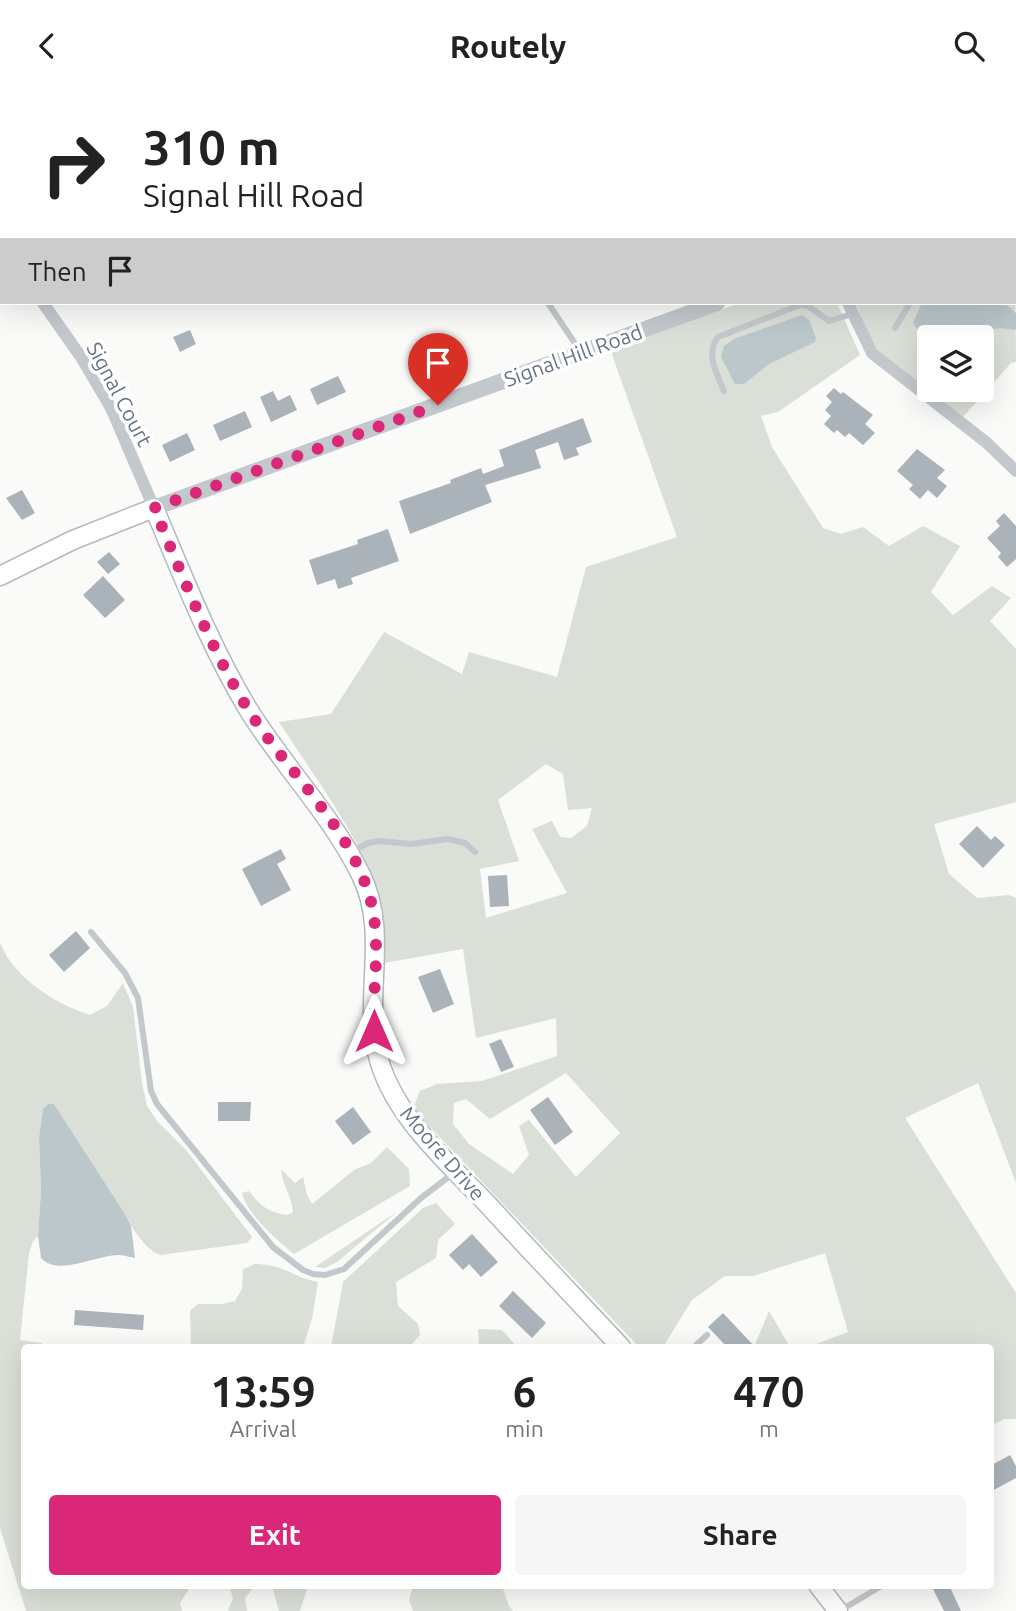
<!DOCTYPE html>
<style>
body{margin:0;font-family:Ubuntu,sans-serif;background:#f6f6f6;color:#222;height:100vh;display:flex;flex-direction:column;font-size:26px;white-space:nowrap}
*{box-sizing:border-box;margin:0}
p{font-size:23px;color:#767676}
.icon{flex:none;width:38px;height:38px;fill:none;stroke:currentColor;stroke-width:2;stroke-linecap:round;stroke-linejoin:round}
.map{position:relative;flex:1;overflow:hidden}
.side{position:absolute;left:21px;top:1253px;width:973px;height:245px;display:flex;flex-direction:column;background:#fff;border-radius:7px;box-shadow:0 7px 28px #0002}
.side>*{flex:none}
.guide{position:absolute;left:0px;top:0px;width:1017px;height:214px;box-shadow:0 7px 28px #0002;background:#fff;color:#222;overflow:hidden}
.tools{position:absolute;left:917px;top:234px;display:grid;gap:14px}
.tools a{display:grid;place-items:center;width:77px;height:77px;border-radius:7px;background:#fff;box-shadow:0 7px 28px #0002;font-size:35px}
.pin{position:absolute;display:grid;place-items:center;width:60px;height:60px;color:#fff;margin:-72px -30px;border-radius:50% 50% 50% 0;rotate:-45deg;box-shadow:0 0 7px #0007}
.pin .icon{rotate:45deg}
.me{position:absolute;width:77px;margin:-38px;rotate:0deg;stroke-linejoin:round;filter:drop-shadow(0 0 5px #0008)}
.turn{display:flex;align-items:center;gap:24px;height:147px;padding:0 28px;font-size:32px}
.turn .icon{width:91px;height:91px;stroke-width:2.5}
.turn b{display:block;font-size:49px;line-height:60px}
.then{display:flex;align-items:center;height:66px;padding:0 28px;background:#0003;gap:14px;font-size:26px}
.eta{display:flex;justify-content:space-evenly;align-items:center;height:119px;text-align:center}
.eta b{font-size:42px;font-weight:700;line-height:49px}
.button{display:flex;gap:14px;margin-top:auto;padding:14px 28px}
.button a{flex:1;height:80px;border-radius:7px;background:#db2777;color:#fff;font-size:28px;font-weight:700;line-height:80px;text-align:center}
.button a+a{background:#f6f6f6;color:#222}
header{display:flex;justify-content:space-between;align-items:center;height:91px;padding:0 28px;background:#fff;font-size:32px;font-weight:700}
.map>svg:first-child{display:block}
.green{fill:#dadfd7;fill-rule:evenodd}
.water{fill:#bbc7cb}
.building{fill:#aab3b9}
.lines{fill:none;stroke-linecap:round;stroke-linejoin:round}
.secondary-casing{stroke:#b3babf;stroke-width:21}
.service{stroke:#c3c8cc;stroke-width:6}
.minor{stroke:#c3c8cc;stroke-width:12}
.tertiary{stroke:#c3c8cc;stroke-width:16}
.secondary{stroke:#fff;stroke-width:18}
.route{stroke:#db2777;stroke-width:12;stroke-dasharray:0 21.6}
.labels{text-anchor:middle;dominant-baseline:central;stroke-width:7;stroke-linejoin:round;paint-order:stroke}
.street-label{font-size:21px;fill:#657683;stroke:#fff}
</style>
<header><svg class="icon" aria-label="back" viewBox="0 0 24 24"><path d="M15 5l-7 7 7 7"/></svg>Routely<svg class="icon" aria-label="search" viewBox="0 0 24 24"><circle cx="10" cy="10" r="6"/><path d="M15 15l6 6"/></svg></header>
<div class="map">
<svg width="1016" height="1520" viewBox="0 0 1016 1520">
<rect width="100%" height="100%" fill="#fafaf8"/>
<!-- green -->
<g class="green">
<path d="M 1015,178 L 1016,271 L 1011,272 L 963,326 L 877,258 L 869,246 L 856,212 L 1015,212 ZM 929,247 L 982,247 L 982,299 L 929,299 Z"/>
<path d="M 740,212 L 837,212 L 860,264 L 778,321 L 761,325 L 772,356 L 823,437 L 841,443 L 863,436 L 889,455 L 923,435 L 960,455 L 931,501 L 953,524 L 992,495 L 1011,507 L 990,530 L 1016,558 L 1016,711 L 934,733 L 949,783 L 977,807 L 1009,804 L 1016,807 L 1016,1092 L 978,992 L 905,1027 L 1016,1202 L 1016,1328 L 1004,1328 L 991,1335 L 990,1256 L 808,1256 L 848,1241 L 825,1162 L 753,1185 L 725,1185 L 692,1209 L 663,1256 L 639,1256 L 413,1018 L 420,1000 L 437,993 L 482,990 L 557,965 L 556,927 L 476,947 L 463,858 L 384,872 C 384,853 385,831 381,813 C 364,749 314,686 279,631 L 331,623 L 384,541 L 462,583 L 469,561 L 557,586 L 586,476 L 677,446 L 610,258 ZM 546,673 L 563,683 L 568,719 L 592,717 L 587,735 L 571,747 L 560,746 L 552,730 L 532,738 L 567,802 L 486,827 L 480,778 L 519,770 L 498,709 ZM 566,982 L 620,1042 L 576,1086 L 529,1029 L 519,1035 L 529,1064 L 513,1083 L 469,1053 L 453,1033 L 454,1012 L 466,1008 L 490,1028 Z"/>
<path d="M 0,852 C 15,888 54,912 90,924 L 107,915 L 123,892 L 133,916 L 142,992 L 147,1015 L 157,1030 L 186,1059 L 252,1146 L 247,1152 L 161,1164 C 147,1161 131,1136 125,1123 L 54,1013 L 43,1018 L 39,1046 L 41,1098 L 38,1145 L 33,1150 L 29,1162 L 20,1249 L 41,1252 L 48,1256 L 24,1256 L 24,1494 L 191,1495 L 180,1512 L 182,1520 L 26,1520 L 0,1437 Z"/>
<path d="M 387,1056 L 409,1078 L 410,1095 L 294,1163 C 278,1150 246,1122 242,1102 L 249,1100 C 261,1116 269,1122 288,1124 L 293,1121 C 292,1105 282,1094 281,1078 L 295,1092 L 303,1086 L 307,1104 L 312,1113 L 354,1079 L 371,1072 Z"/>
<path d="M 436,1112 L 455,1133 L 438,1149 L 436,1167 L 396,1191 L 398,1215 L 418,1233 L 420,1244 L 409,1256 L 331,1256 L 343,1191 L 423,1117 Z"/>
<path d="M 398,1120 L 337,1171 L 325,1177 L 315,1176 Z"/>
<path d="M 255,1173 C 287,1174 291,1186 318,1191 L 312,1228 L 303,1256 L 191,1256 L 190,1220 L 198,1213 L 222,1213 L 235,1210 L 242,1198 L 243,1178 Z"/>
<path d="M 769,1220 L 790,1256 L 754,1256 Z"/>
<path d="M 478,1238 L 502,1239 L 517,1256 L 479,1256 Z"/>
<path d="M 229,1495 L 255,1495 L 245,1507 L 247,1520 L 228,1520 L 233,1507 Z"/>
<path d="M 272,1495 L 308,1495 L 300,1520 L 279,1520 Z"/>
<path d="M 413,1495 L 502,1495 L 509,1515 L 513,1520 L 413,1520 L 409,1509 Z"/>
</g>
<!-- water -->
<g class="water">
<path d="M 922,212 L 1004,212 L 1016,222 L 1016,239 L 999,237 L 964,244 L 945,238 L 919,242 L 913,231 Z"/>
<path d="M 802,224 L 809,229 L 816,247 L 815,251 L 769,273 L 744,293 L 735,293 L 721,266 L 724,255 L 734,248 Z"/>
<path d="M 48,1013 L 54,1013 L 125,1123 L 131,1135 L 135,1167 C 129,1166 124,1164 118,1164 C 96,1164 58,1186 41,1167 L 38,1145 L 41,1098 L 39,1046 L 43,1018 Z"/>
</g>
<!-- building -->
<g class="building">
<path d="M 190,239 L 196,253 L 180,261 L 173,246 Z"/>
<path d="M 338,285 L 346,301 L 317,314 L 310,298 Z"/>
<path d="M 834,297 L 841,303 L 843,301 L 873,324 L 865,333 L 875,342 L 863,354 L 849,342 L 845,346 L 837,339 L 834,342 L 824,333 L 831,325 L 825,319 L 832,311 L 826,305 Z"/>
<path d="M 273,300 L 278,310 L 290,304 L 297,319 L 271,331 L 260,306 Z"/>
<path d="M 245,320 L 252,336 L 220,350 L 213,334 Z"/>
<path d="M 583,327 L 592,351 L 576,357 L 579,364 L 564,369 L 558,351 L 535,359 L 541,377 L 485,394 L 492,411 L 410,443 L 399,410 L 451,392 L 450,389 L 481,377 L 483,383 L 504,375 L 499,359 Z"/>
<path d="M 187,342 L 195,359 L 170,371 L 162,354 Z"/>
<path d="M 917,358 L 945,379 L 937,387 L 947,395 L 937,407 L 928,399 L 920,408 L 909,398 L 913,394 L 897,380 Z"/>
<path d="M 22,399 L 35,422 L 22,429 L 6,407 Z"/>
<path d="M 1004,422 L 1016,435 L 1016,468 L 1007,476 L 998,466 L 1001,462 L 987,447 L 1000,435 L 996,430 Z"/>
<path d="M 388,438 L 399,470 L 351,487 L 353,493 L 338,498 L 335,488 L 317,494 L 309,469 L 358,453 L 357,449 Z"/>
<path d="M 109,461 L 120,473 L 108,483 L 97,471 Z"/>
<path d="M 103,485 L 125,509 L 105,527 L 83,504 Z"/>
<path d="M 977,735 L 991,749 L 995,745 L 1005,754 L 983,777 L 959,753 Z"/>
<path d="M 281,758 L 286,768 L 277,773 L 291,799 L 261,815 L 242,778 Z"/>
<path d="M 507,784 L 509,815 L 490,816 L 488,785 Z"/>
<path d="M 76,840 L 90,857 L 64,881 L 49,864 Z"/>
<path d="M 440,878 L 454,913 L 433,922 L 418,886 Z"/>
<path d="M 501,948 L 514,976 L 501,981 L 489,953 Z"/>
<path d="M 548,1006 L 573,1041 L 555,1054 L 530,1019 Z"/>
<path d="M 218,1011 L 251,1011 L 250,1030 L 218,1030 Z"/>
<path d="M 353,1016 L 371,1041 L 353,1054 L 335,1030 Z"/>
<path d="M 472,1143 L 498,1171 L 481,1186 L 469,1173 L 463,1179 L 449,1164 Z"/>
<path d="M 513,1200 L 546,1232 L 532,1247 L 499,1215 Z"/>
<path d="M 75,1219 L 144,1224 L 143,1239 L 74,1234 Z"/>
<path d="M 723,1222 L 755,1256 L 727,1256 L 708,1236 Z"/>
<path d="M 1010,1364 L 1016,1375 L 1016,1387 L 990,1401 L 990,1375 Z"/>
<path d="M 931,1494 L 949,1494 L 961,1520 L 944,1520 Z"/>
</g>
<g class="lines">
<!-- secondary casing -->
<g class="secondary-casing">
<g id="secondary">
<path d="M 0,485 L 73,449 L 154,417 C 183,485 210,555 248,618 C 283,675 331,723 361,784 C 389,841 364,902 377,961 C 391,1024 449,1072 491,1117 C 534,1164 578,1210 621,1256"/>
<path d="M 818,1494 L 838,1520"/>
</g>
</g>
<!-- service -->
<g class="service">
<path d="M 418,0 L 419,2"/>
<path d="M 548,212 L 580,260"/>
<path d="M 895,237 L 910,212"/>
<path d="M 724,300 C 717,283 705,263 718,246 L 800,214 L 808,215 L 829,230 L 852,223"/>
<path d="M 351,761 L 368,752 L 380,750 L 411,753 L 448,748 L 465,752 L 475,761"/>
<path d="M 91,841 L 125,882 L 138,907 L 151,1000 L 157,1013 L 273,1156 L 303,1179 L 313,1183 L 325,1184 L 344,1178 L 421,1107 L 455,1081"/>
<path d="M 694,1256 L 707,1244"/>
<path d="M 990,1426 L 991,1421"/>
<path d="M 841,1519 L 883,1494"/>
</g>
<!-- minor -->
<g class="minor">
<path d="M 772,0 L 772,2"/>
<path d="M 43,212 L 81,266 L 111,317 L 154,417"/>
<path d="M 848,212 L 872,262 L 987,352 L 1016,380"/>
</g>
<!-- tertiary -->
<g class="tertiary">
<path d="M 1015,106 L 1016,105"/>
<path d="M 154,417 L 717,212"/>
</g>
<!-- secondary -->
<use href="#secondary" class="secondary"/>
</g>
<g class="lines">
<!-- route -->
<path class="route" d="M 374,940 C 372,896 382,851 370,807 C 350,736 288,681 249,620 C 210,557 183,485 154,417 L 438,314"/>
</g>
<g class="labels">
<!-- street labels -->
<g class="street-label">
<text transform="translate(573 264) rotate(-20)">Signal Hill Road</text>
<text transform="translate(120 303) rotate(62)">Signal Court</text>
<text transform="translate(443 1062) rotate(49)">Moore Drive</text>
</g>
</g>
</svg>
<div class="tools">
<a><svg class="icon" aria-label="layers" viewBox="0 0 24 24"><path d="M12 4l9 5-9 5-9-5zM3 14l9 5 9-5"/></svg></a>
</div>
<div class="pin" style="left:438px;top:314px;background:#d93025"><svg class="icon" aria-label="arrive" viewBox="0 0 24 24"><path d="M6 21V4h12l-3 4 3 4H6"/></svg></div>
<svg class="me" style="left:374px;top:940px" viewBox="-20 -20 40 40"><path d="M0-17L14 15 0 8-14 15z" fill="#db2777" stroke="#fff" stroke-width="4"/></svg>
<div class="guide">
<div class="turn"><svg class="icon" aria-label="right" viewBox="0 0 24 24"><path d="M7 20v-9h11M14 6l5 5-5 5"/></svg><div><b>310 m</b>Signal Hill Road</div></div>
<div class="then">Then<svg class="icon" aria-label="arrive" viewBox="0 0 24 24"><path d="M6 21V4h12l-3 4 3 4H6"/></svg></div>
</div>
<section class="side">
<div class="eta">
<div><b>13:59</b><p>Arrival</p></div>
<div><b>6</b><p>min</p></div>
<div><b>470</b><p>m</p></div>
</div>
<div class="button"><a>Exit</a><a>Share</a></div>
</section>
</div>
